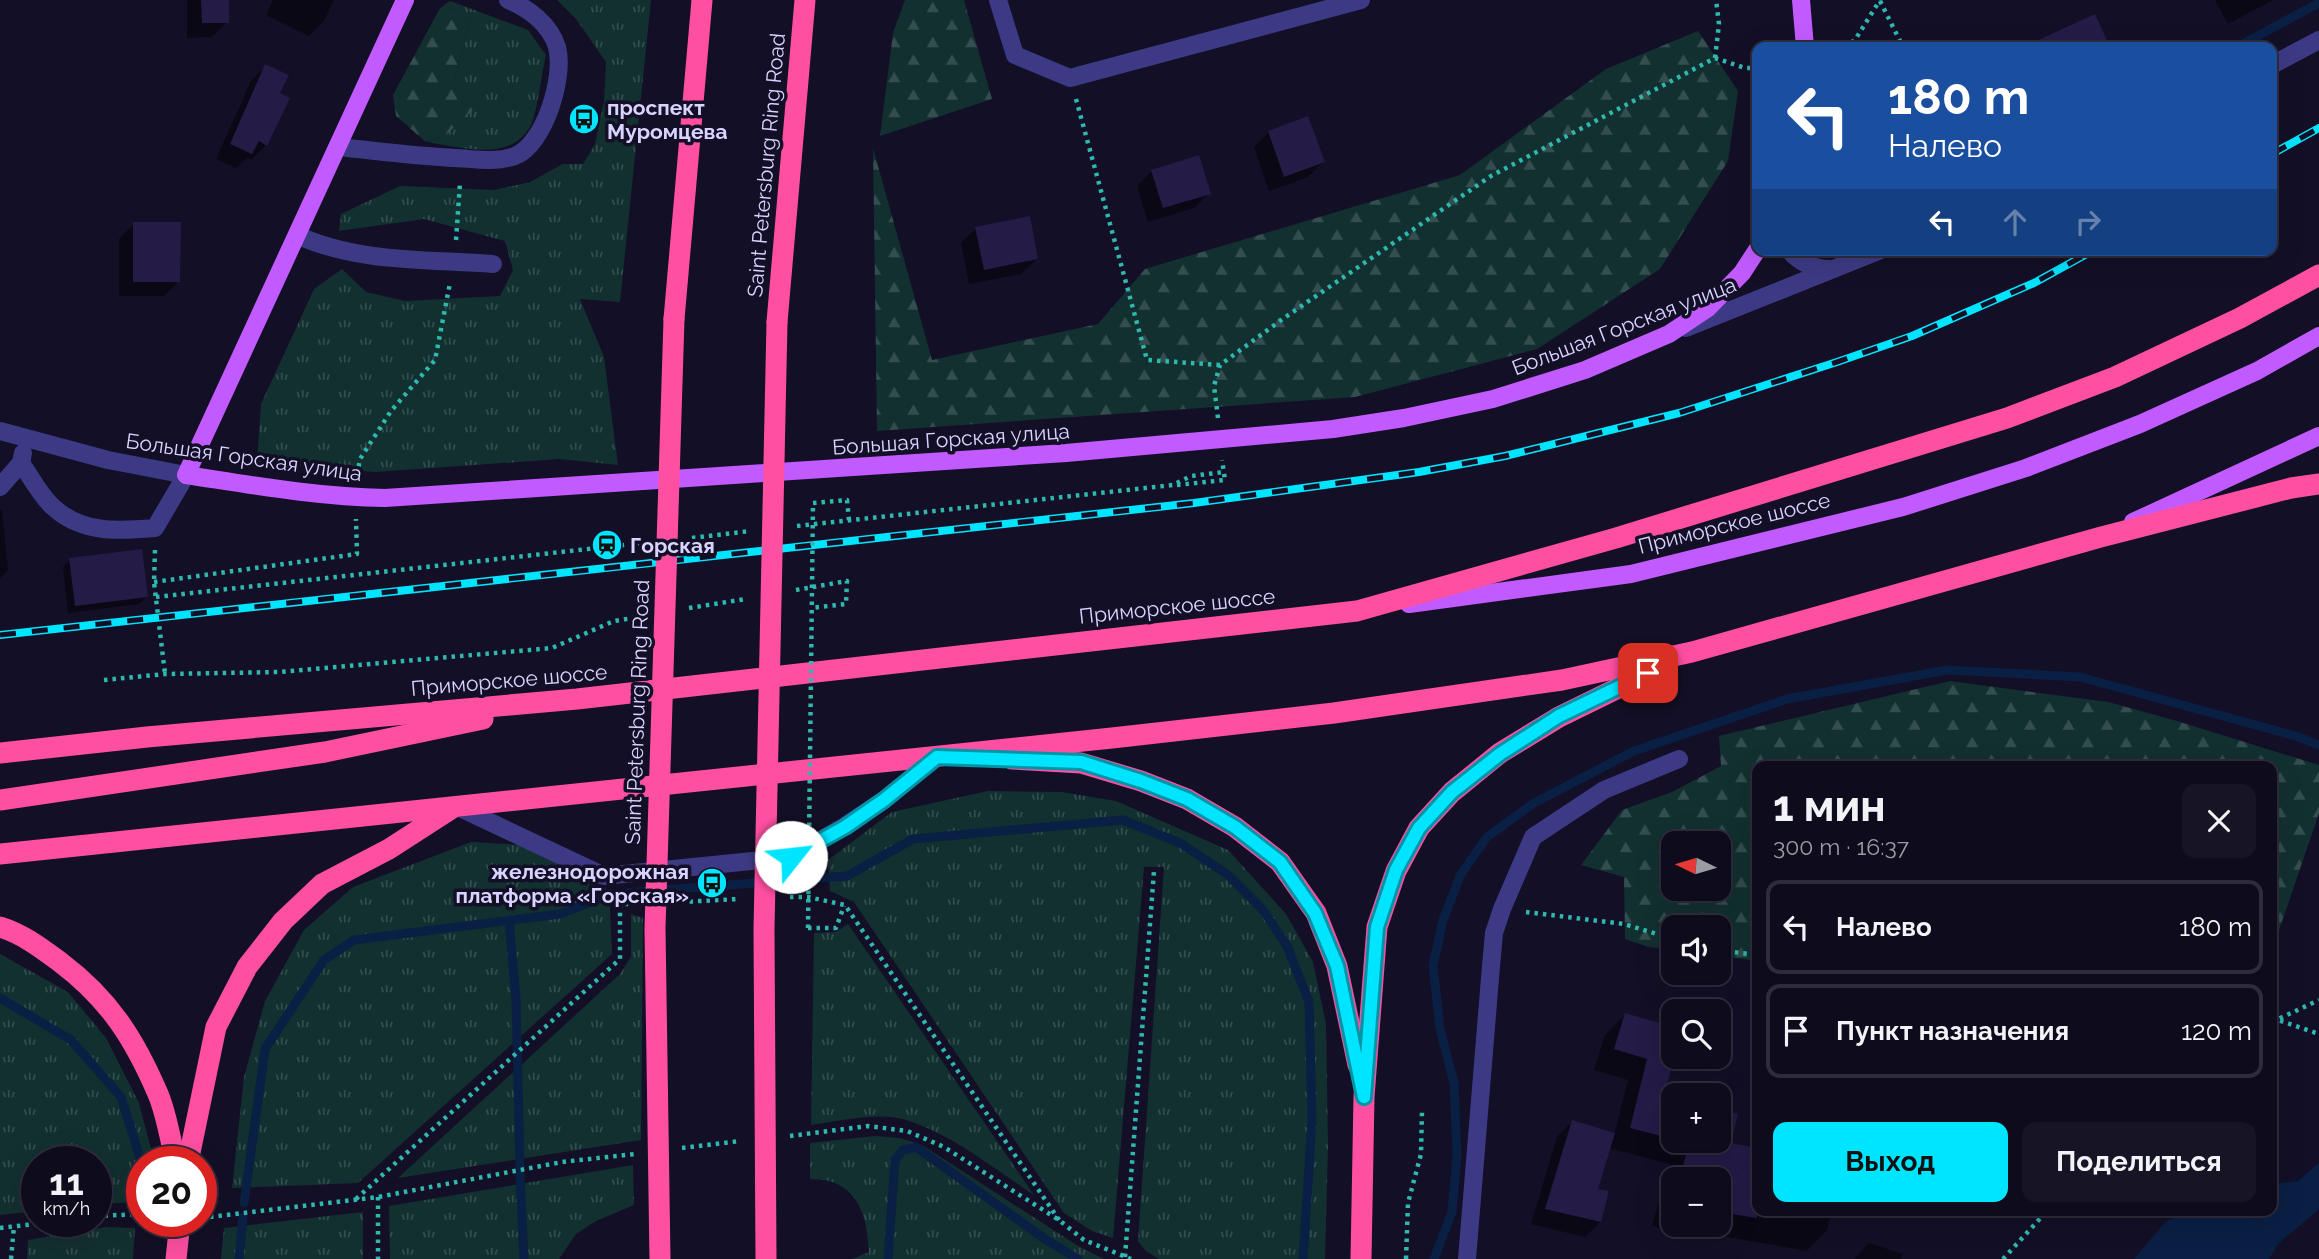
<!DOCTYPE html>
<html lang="ru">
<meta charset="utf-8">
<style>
body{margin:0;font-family:Raleway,sans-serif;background:#171425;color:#f1f3f6;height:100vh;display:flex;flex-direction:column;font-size:26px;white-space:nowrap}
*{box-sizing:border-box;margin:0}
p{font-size:23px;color:#9b9ba3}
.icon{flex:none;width:38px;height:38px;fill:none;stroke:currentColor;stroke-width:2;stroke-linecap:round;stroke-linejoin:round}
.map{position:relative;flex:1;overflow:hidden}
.sheet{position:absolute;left:1752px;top:761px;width:525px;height:455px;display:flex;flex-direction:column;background:#0e0b1c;border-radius:14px;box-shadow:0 7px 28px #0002,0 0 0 2px #2e2b3b}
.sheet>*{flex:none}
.guide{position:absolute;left:1752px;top:42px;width:525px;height:214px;border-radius:14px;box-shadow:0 7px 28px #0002,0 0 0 2px #2e2b3b;background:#1a4fa0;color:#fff;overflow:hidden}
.needle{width:46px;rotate:275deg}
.controls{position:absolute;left:1661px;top:831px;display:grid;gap:14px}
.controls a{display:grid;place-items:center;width:70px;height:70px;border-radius:14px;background:#0e0b1c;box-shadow:0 7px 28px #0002,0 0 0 2px #2e2b3b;font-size:35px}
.speed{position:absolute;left:21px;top:1146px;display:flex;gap:14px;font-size:35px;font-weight:700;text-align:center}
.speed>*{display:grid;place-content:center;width:91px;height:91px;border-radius:50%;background:#0e0b1c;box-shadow:0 7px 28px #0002,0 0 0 2px #2e2b3b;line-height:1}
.speed small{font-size:18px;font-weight:400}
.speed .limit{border:10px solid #d22;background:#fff;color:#111}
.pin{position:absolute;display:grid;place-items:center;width:60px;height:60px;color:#fff;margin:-30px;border-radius:14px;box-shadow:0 4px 10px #0006}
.me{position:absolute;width:77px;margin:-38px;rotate:61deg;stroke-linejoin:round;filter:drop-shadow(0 0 5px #0008)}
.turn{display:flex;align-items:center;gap:24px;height:147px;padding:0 21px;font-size:32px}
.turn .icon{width:91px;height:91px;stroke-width:2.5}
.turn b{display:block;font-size:49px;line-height:60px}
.lanes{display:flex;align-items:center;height:66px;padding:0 21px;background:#0003;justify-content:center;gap:35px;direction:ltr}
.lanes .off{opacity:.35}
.round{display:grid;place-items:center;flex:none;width:74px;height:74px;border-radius:14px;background:#171425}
.head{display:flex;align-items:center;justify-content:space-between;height:119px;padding:0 21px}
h1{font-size:42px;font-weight:700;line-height:52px}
.action{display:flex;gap:14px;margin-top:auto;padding:14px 21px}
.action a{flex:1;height:80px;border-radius:14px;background:#00e5ff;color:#111;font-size:28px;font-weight:700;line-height:80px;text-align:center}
.action a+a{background:#171425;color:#f1f3f6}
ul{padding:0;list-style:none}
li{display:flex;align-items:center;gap:21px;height:94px;margin:0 14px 10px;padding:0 7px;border:4px solid #2e2b3b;border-radius:14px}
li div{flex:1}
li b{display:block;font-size:26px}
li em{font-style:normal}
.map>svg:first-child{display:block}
.grass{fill:url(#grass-tufts)}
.forest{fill:url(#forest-firs);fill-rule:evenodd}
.water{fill:#0a1f44}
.shadow{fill:#0007;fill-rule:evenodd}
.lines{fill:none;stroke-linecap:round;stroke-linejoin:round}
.stream{stroke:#0a1f44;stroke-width:9}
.building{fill:#241b47}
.path{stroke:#2fb8b0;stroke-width:4.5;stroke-dasharray:3.5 5;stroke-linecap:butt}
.minor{stroke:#3d3a85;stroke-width:18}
.major{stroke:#c25bff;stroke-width:18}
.highway{stroke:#ff4fa3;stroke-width:21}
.rail-casing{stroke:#00e5ff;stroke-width:8}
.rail{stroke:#130f26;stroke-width:5;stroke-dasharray:16;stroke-linecap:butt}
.path-bridge{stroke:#2fb8b0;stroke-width:4.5;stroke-dasharray:3.5 5;stroke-linecap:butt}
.highway-bridge{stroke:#ff4fa3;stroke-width:21}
.route-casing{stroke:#0095a6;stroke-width:18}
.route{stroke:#00e5ff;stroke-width:12}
.labels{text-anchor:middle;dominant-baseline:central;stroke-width:7;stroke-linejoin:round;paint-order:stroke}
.poi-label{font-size:21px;font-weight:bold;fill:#d9d4ff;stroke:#130f26;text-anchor:start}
.street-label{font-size:21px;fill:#d9d4ff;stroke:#130f26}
</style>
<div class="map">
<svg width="2319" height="1259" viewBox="0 0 2319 1259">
<defs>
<pattern id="grass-tufts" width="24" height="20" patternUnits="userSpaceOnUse" patternTransform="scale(1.75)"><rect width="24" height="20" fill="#12302f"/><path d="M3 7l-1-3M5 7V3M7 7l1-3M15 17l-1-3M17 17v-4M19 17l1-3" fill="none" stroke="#344d4e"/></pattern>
<pattern id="forest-firs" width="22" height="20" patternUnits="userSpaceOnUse" patternTransform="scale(1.75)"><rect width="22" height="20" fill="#12302f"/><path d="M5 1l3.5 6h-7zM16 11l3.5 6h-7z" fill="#344d4e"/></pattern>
</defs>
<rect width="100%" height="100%" fill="#130f26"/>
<!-- grass -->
<g class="grass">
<path d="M 557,0 L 651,0 L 620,302 L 580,299 L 604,357 L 618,465 L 560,459 L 375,472 L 257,462 L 261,404 L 314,289 L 342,269 L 366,292 L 405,301 L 500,296 L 513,270 L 505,241 L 424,219 L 339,231 L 341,214 L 400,186 L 494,190 L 530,182 L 563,164 L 583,164 L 595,144 L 604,101 L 606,62 L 576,19 Z"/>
<path d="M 450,1 L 528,30 L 546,55 C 542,72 537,112 531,125 C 512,163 459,147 427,142 L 447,134 L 452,89 L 470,22 L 454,10 L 444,5 Z"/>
<path d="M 988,791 L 1062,792 L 1116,801 L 1228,850 L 1286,914 L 1313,962 L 1326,1024 L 1328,1145 L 1325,1259 L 1159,1259 L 1146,1251 L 1138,1241 L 1164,867 L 1144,867 L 1113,1238 L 1092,1231 L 1064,1213 L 854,902 L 830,891 L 828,860 L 892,812 Z"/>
<path d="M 471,842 L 521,845 L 606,888 L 610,908 L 612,954 L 358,1183 L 232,1188 L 244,1077 L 265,1001 L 304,930 L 353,887 Z"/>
<path d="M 631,914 L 643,918 L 641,1140 L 398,1178 L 620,974 L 631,957 Z"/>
<path d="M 848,924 L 1034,1195 C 993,1168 951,1133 903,1119 C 878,1112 837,1121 811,1125 L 814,933 L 836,932 Z"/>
<path d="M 0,954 L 68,992 L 106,1038 L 139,1103 L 153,1157 L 153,1162 L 142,1162 L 142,1202 L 96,1204 L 96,1162 L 37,1162 L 37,1211 L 0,1215 Z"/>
<path d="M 875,1136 L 900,1138 L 922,1145 L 1078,1246 L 1104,1259 L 852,1259 L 869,1252 C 867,1224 863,1193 832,1182 C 826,1179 817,1180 810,1179 L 810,1143 Z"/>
<path d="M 633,1165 L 634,1205 L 596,1221 L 576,1234 L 559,1259 L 390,1259 L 389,1206 Z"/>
<path d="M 363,1212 L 363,1259 L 221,1259 L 224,1228 Z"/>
<path d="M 106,1227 L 135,1228 L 133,1259 L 27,1259 L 28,1240 Z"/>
</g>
<!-- forest -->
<g class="forest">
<path d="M 905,0 L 964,0 L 992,99 L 880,136 L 893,33 Z"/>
<path d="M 444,5 L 454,10 L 470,22 L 452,89 L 473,110 L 447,134 L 426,142 L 396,116 L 393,95 L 439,10 Z"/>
<path d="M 1698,31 L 1738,91 L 1728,161 L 1660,269 L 1537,349 L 1355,397 L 877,431 L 873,148 L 932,360 L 1098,324 L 1145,269 L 1460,175 L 1606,69 Z"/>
<path d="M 1950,681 L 2108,702 L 2177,721 L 2319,765 L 2319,813 L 2272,951 L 2272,766 L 1757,766 L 1757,961 L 1719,956 L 1718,928 L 1673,928 L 1673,950 L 1649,947 L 1625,939 L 1624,877 L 1581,865 L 1622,810 L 1672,792 L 1721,766 L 1719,736 ZM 1673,844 L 1718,844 L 1718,889 L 1673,889 Z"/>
</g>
<!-- water -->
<path class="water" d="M 2319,1163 L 2319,1209 L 2278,1244 L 2269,1259 L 2134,1259 L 2165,1222 L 2186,1211 L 2272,1211 L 2272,1184 L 2298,1181 Z"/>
<!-- shadow -->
<g class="shadow">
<path d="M 187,0 L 227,0 L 227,22 L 212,37 L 187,38 Z"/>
<path d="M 273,0 L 334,0 L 324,21 L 309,36 L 266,15 Z"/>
<path d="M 2215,0 L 2273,0 L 2228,24 Z"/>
<path d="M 266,66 L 278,94 L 266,145 L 251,160 L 247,158 L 236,168 L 216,159 L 251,81 Z"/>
<path d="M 1269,132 L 1323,162 L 1308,177 L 1269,191 L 1254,147 Z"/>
<path d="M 1152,171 L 1209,193 L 1194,208 L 1148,222 L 1137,186 Z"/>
<path d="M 134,224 L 179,281 L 164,296 L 119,296 L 119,239 Z"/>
<path d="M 976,228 L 1037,259 L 1021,274 L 969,284 L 961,243 Z"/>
<path d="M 0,510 L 2,510 L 8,570 L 0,578 Z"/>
<path d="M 70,560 L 146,597 L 139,604 L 68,613 L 63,567 Z"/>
<path d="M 1625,1015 L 1673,1029 L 1673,1057 L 1662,1096 L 1673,1098 L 1673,1141 L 1718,1141 L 1757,1150 L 1757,1211 L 1831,1211 L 1827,1230 L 1807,1251 L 1700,1232 L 1693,1239 L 1652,1226 L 1670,1164 L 1609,1148 L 1596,1190 L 1600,1222 L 1585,1237 L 1531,1224 L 1557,1137 L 1572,1122 L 1614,1135 L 1628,1080 L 1594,1070 L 1605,1035 ZM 1673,1180 L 1718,1180 L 1718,1225 L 1673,1225 Z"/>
<path d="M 1869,1243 L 1903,1254 L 1901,1259 L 1854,1259 Z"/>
</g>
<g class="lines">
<!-- stream -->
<g class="stream">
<path d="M 2237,47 L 2319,3"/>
<path d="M 509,920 L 516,999 L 520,1167"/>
<path d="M 0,998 L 71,1040 L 121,1097 L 142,1164"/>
<path d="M 520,1175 L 524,1259"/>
<path d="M 244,1203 L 265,1049 L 324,960 L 354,940 L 560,914 L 611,894 L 847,876 L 913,839 L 1123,820 L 1180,843 L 1227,874 L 1263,910 L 1287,946 L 1309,1002 L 1312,1120 L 1303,1259"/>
<path d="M 239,1259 L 243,1217"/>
<path d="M 888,1259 L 895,1160 L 903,1150 L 916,1147 L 1045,1239 L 1078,1259"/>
<path d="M 1434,1259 L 1452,1212 L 1457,1155 L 1454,1083 L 1440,1029 L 1433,966 L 1443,920 L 1461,874 L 1487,837 L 1534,803 L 1634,751 L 1787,699 L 1947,670 L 2080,677 L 2296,736 L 2319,745"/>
</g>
</g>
<!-- building -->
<g class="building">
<path d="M 201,0 L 229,0 L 229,23 L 202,23 Z"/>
<path d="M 2095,14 L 2110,47 L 2023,47 Z"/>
<path d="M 265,64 L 289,75 L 280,93 L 290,98 L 267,146 L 259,141 L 252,154 L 230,144 Z"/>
<path d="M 1308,116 L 1325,162 L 1284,177 L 1268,131 Z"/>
<path d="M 1199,155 L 1211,194 L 1163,208 L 1151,170 Z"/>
<path d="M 1030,216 L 1038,259 L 984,270 L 975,227 Z"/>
<path d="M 133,222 L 181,222 L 180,282 L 133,282 Z"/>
<path d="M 142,549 L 148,597 L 75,606 L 69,558 Z"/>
<path d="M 1625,1013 L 1673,1027 L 1673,1064 L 1664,1094 L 1673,1097 L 1673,1139 L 1630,1128 L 1647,1059 L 1614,1049 Z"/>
<path d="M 1718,1109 L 1738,1114 L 1731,1143 L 1757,1148 L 1757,1218 L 1718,1212 L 1718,1180 L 1679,1180 L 1689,1144 L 1679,1141 L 1718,1141 Z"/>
<path d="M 1572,1120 L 1615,1133 L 1598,1189 L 1609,1191 L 1601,1222 L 1545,1209 Z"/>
</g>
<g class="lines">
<!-- path -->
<g class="path">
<path d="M 1880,1 L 1903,47"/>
<path d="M 1844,47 L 1855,40 L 1880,0"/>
<path d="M 1715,58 L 1719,24 L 1716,0"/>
<path d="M 1076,99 L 1147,360 L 1220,365"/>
<path d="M 456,240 L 460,183"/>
<path d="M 1218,418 L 1214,386 L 1220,365 L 1284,318 L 1491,176 L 1715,58 L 1745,68 L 1757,68"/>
<path d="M 357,475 L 360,459 L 391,411 L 435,360 L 450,283"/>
<path d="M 1177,485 L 1225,480 L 1222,460"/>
<path d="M 813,503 L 847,500 L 849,520"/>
<path d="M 797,526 L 1173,485 L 1191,476 L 1224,472"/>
<path d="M 692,538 L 750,531"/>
<path d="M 155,550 L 154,582 L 165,674"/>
<path d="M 154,582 L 357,554 L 356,519"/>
<path d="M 796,590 L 847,581 L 846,604 L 811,608"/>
<path d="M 156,597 L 642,543"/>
<path d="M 689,608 L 746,599"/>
<path d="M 104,680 L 165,674 L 280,672 L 552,648 L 614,621 L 639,617"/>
<path d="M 790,897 L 808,897 L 845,905 L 1059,1220"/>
<path d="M 681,902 L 739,899"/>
<path d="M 1526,912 L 1624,924 L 1673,939"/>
<path d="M 808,928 L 836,928 L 844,906"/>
<path d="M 1718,950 L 1757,955"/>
<path d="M 2272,1018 L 2319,1034"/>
<path d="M 2272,1022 L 2319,1000"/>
<path d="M 790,1136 L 868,1126 L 907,1131 L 944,1147 L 1059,1220 L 1084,1240 L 1131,1259"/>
<path d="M 682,1148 L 740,1141"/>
<path d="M 378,1197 L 378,1259"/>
<path d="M 356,1199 L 620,959 L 620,904 L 630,904"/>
<path d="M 96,1216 L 142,1214"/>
<path d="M 210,1217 L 378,1197 L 562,1162 L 635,1154"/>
<path d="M 0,1228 L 52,1222"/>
<path d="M 1125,1257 L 1154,871"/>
<path d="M 11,1259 L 14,1226"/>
<path d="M 1406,1259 L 1408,1203 L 1421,1154 L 1422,1111"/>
<path d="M 2003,1259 L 2047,1211"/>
</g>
<!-- minor -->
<g class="minor">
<path d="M 998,0 L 1015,55 L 1070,78 L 1361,0"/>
<path d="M 2272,65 L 2319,40"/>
<path d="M 338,147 C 378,151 416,156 456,158 C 475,159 496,163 515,156 C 545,144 565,76 557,47 C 550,24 528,8 508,0"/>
<path d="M 297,235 C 357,263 428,259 493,264"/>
<path d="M 1789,250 C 1800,264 1814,269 1832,269"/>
<path d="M 1686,328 L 1881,250"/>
<path d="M 0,431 L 108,460 L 186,475 L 155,528 C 119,531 82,534 53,507 C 40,495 31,477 21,463"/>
<path d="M 0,487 L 21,463 L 23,453"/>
<path d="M 456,806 L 604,876 L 791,857 L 845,826 L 884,800 L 937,757"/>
<path d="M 1467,1259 L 1491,966 L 1494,933 L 1502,909 L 1533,837 L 1604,790 L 1679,759"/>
</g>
<!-- major -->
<g class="major">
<path d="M 405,0 L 186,475 C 252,485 318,497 385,498 L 1066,453 L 1333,429 L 1404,418 L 1493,399 L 1585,370 L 1669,334 L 1708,308 L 1742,273 L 1757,250"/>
<path d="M 1801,0 L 1805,47"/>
<path d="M 2133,522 L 2319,436"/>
<path d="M 1409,604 L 1631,574 L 1903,507 L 2026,468 L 2140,424 L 2257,371 L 2319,336"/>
</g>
<!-- highway -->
<g class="highway">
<path d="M 674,319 L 702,0"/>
<path d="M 777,322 L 805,0"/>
<path d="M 0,753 L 147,737 L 577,699 L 1357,611 L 1616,538 L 2007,418 L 2115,377 L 2240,318 L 2319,275"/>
<path d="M 1012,759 L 1081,763 L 1141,781 L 1187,799 L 1235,827 L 1280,862 L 1316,913 L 1337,966 L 1358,1065"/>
<path d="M 0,800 L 325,752 L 483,719"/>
<path d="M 0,854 L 1112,738 L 1334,713 L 1562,680 L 1692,652 L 2101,537 L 2291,488 L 2319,484"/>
<path d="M 0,927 C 23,934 41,948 60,962 C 109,999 134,1038 158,1094 C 167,1115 170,1140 176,1162"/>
<path d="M 188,1162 L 216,1027 L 247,967 L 283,921 L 322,884 L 389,849 L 451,809"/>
<path d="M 176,1259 L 180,1222"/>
<path d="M 1361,1259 L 1364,1097 L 1377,927 L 1396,871 L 1419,828 L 1452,792 L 1500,753 L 1559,717 L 1659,668"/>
</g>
<!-- rail casing -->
<g class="rail-casing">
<g id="rail">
<path d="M 2272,154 L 2319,128"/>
<path d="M 0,635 L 1194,503 L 1419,472 L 1505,456 L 1679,413 L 1837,362 L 1912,336 L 2034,283 L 2094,250"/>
</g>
</g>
<!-- rail -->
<use href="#rail" class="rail"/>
<!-- path-bridge -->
<path class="path-bridge" d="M 808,928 L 813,503"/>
<!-- highway-bridge -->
<g class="highway-bridge">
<path d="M 660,1259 L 655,928 L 674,319"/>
<path d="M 766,1259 L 764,929 L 777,322"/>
</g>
</g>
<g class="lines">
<!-- route casing -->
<g class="route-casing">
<path id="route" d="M 791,857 L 845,827 L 884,800 L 937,757 L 1081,762 L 1141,781 L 1187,799 L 1235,827 L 1280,862 L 1315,913 L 1337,966 L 1364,1097 L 1377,927 L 1396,870 L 1419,828 L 1452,792 L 1500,754 L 1559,716 L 1648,673"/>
</g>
<!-- route -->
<use href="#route" class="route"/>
</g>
<!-- icons -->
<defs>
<g id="bus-disc" transform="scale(1.575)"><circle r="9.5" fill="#00e5ff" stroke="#130f26"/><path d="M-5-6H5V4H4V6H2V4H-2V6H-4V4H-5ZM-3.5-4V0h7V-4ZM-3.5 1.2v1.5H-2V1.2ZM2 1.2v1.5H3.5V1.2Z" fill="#111"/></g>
<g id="station-disc" transform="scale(1.575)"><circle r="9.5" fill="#00e5ff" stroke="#130f26"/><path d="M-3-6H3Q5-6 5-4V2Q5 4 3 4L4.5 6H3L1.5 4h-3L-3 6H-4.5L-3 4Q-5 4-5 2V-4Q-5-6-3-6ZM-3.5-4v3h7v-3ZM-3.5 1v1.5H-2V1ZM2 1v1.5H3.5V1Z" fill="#111"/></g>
</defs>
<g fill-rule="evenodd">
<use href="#bus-disc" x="584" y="119"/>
<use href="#station-disc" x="607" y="545"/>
<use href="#bus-disc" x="712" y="883"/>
</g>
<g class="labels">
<!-- poi labels -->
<g class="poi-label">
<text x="607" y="107">проспект<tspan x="607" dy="24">Муромцева</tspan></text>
<text x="630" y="545">Горская</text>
<text x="689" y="871" text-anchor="end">железнодорожная<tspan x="689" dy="24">платформа «Горская»</tspan></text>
</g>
<!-- street labels -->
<g class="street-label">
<text transform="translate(766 165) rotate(-85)">Saint Petersburg Ring Road</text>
<text transform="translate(1624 326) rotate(-21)">Большая Горская улица</text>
<text transform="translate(951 439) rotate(-4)">Большая Горская улица</text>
<text transform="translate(244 457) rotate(8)">Большая Горская улица</text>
<text transform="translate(1734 523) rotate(-14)">Приморское шоссе</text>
<text transform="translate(1177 606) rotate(-6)">Приморское шоссе</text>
<text transform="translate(509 680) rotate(-5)">Приморское шоссе</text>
<text transform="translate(637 712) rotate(-88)">Saint Petersburg Ring Road</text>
</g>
</g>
</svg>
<div class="controls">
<a><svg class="needle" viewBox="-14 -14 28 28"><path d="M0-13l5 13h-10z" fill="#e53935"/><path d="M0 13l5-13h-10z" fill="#9b9ba3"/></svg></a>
<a><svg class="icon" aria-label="sound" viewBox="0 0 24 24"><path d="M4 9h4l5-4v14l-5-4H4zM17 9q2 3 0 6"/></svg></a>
<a><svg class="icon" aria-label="search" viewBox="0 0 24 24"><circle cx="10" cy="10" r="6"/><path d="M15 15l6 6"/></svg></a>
<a>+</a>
<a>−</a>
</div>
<div class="speed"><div>11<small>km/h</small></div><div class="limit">20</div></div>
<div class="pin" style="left:1648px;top:673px;background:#d93025"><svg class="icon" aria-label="arrive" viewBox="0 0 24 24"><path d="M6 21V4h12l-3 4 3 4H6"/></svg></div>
<svg class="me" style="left:791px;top:857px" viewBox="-20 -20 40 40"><circle r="19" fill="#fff"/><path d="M0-13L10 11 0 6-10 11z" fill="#00e5ff"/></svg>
<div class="guide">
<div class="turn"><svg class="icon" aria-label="left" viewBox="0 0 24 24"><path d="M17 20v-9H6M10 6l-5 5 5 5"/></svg><div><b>180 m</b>Налево</div></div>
<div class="lanes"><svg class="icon" aria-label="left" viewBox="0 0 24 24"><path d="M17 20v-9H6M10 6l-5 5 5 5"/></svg><svg class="icon off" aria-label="ahead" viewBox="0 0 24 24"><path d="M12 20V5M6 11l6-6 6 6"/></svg><svg class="icon off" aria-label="right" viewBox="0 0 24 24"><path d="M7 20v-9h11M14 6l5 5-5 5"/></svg></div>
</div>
<section class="sheet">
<div class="head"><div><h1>1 мин</h1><p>300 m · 16:37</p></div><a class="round"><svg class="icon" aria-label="close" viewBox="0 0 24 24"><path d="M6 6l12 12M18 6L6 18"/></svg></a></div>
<ul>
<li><svg class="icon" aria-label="left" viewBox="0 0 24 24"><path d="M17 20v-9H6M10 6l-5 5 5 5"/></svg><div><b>Налево</b></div><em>180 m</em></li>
<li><svg class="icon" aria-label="arrive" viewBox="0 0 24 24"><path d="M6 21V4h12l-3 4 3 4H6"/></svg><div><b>Пункт назначения</b></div><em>120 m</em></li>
</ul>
<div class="action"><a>Выход</a><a>Поделиться</a></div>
</section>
</div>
